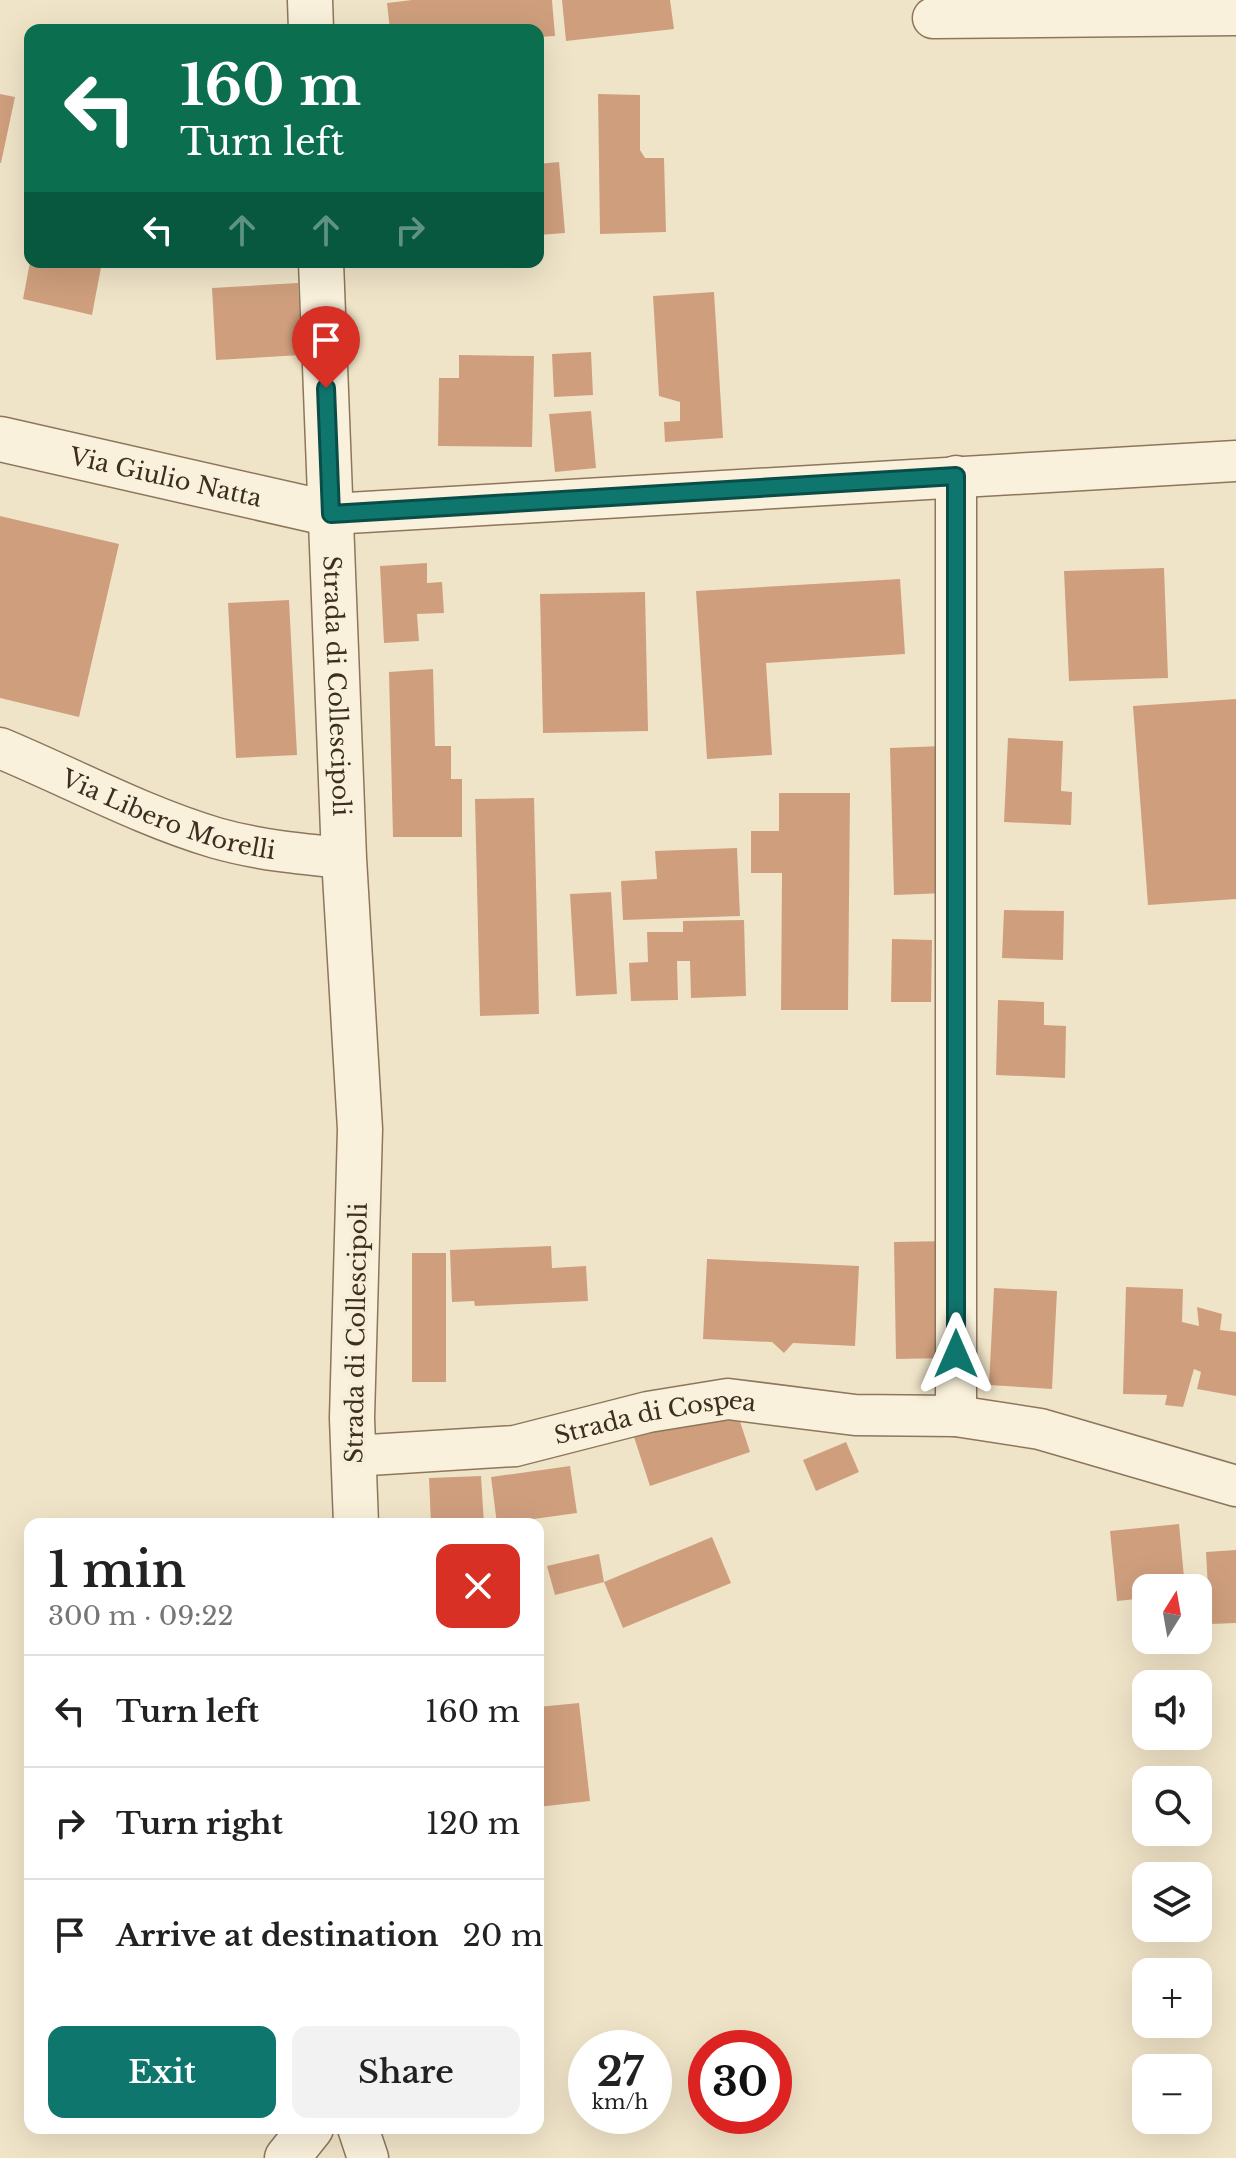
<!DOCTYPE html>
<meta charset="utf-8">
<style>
body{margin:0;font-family:"Libre Baskerville",serif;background:#f2f2f2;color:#222;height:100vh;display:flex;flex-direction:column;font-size:30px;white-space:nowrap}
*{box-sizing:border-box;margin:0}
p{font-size:26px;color:#767676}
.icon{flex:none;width:44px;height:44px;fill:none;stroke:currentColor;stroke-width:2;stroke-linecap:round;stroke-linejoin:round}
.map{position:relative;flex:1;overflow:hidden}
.panel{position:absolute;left:24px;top:1518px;width:520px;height:616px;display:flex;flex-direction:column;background:#fff;border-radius:16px;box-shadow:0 8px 32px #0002}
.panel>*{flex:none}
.banner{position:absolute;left:24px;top:24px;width:520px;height:244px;border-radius:16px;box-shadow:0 8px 32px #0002;background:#0b6e4f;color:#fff;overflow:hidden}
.needle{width:52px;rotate:11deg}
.buttons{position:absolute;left:1132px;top:1574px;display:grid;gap:16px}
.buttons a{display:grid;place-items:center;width:80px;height:80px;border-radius:16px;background:#fff;box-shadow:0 8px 32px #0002;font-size:40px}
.speed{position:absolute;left:568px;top:2030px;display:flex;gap:16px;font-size:40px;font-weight:700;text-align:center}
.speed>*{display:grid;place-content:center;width:104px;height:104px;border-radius:50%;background:#fff;box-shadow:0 8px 32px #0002;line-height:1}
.speed small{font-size:20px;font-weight:400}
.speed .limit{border:12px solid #d22;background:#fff;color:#111}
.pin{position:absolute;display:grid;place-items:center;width:68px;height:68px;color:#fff;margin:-82px -34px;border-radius:50% 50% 50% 0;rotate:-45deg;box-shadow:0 0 8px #0007}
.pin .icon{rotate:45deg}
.me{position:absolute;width:88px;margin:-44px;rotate:0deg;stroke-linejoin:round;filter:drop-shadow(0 0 6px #0008)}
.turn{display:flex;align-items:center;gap:28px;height:168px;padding:0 24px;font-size:36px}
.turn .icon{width:104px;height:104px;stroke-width:2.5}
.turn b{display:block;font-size:56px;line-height:68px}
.lanes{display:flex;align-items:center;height:76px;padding:0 24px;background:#0003;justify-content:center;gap:40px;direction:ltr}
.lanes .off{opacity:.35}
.round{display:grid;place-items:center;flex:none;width:84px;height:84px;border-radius:16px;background:#f2f2f2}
.head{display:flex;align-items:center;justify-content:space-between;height:136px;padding:0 24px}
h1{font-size:48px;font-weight:600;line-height:60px}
.button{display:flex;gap:16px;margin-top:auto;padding:16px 24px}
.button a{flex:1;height:92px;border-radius:16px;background:#0f766e;color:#fff;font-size:32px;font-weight:600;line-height:92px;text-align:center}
.button a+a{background:#f2f2f2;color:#222}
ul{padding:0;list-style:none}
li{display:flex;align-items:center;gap:24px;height:112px;padding:0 24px;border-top:2px solid #e0e0e0}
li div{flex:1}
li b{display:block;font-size:30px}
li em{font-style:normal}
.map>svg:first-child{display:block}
.building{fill:#cf9f7d}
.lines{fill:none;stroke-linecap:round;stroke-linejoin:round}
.minor-casing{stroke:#8d765c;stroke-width:43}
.tertiary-casing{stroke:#8d765c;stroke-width:47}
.minor{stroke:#faf1dc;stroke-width:40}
.tertiary{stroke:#faf1dc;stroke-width:44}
.route-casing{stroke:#0a4d48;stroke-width:20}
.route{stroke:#0f766e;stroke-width:14}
.labels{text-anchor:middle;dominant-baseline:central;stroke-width:8;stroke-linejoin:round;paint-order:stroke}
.street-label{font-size:24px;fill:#3d2e20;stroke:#f7eed8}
</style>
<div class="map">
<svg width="1236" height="2158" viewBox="0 0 1236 2158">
<rect width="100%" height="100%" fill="#f0e4c8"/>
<!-- building -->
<g class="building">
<path d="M 412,0 L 552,0 L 555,36 L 538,37 L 538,30 L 390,30 L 387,3 Z"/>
<path d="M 562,0 L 670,0 L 674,29 L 566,41 Z"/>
<path d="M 0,94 L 15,97 L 1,163 L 0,163 Z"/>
<path d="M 598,94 L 640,95 L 640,150 L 645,158 L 664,158 L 666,232 L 600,234 Z"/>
<path d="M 559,162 L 565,233 L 538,235 L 538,164 Z"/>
<path d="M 30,262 L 102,262 L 92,315 L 23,299 Z"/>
<path d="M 298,283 L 302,355 L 216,360 L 212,288 Z"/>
<path d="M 714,292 L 723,438 L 665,442 L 664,422 L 680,421 L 680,402 L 659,396 L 653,296 Z"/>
<path d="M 591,352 L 593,395 L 554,397 L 552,354 Z"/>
<path d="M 459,355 L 534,356 L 532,447 L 438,446 L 439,378 L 459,378 Z"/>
<path d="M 591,411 L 596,468 L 555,472 L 549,414 Z"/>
<path d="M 0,516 L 119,544 L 79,717 L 0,698 Z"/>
<path d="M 427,563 L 427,583 L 442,582 L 444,613 L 417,614 L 419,641 L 384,643 L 380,566 Z"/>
<path d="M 1164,568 L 1168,678 L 1069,681 L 1064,571 Z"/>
<path d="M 900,579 L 905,654 L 766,663 L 772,755 L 707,759 L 696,591 Z"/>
<path d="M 645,592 L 648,731 L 543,733 L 540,594 Z"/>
<path d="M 289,600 L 297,755 L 236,758 L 228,603 Z"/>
<path d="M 433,669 L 435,746 L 451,746 L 451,779 L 462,779 L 462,837 L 393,837 L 389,672 Z"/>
<path d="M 1236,699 L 1236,899 L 1148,905 L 1133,706 Z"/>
<path d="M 1008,738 L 1063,741 L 1061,791 L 1072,792 L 1071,825 L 1004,822 Z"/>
<path d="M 942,746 L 947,893 L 894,895 L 890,748 Z"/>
<path d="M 779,793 L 850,793 L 848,1010 L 781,1010 L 782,873 L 751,873 L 751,831 L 779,831 Z"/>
<path d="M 534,798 L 539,1014 L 480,1016 L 475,799 Z"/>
<path d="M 737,848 L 740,916 L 623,920 L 621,881 L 657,879 L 655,851 Z"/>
<path d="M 611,892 L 617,994 L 576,996 L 570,894 Z"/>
<path d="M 1004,910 L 1064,911 L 1063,960 L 1002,958 Z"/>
<path d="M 744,920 L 746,996 L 691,998 L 690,961 L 677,961 L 678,1000 L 631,1001 L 629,963 L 648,962 L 647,932 L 683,932 L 683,921 Z"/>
<path d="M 892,939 L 932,940 L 931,1002 L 891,1002 Z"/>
<path d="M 998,1000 L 1044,1002 L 1044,1025 L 1066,1026 L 1065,1078 L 996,1075 Z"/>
<path d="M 948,1241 L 949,1358 L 896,1359 L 894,1242 Z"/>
<path d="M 551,1246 L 552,1268 L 586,1266 L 588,1301 L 475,1306 L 474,1301 L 452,1302 L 450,1250 Z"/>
<rect x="412" y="1253" width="34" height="129"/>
<path d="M 707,1259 L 859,1266 L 855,1346 L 793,1343 L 784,1353 L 772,1342 L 703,1339 Z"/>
<path d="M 1126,1287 L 1183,1289 L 1182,1322 L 1199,1326 L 1197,1307 L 1222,1314 L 1220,1330 L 1236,1332 L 1236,1396 L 1197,1389 L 1201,1372 L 1194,1369 L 1183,1407 L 1165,1405 L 1167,1395 L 1123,1394 Z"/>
<path d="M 994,1288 L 1057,1291 L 1052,1389 L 989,1385 Z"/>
<path d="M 733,1400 L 750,1452 L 650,1486 L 633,1434 Z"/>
<path d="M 846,1442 L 859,1472 L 816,1491 L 803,1460 Z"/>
<path d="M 570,1466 L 577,1513 L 497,1524 L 491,1477 Z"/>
<path d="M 481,1476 L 484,1524 L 431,1524 L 429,1478 Z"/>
<path d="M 1179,1524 L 1185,1588 L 1146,1588 L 1146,1598 L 1117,1601 L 1110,1531 Z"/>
<path d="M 712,1537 L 731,1583 L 623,1628 L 604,1582 Z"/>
<path d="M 1236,1550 L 1236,1623 L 1210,1624 L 1206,1552 Z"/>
<path d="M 599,1554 L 604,1582 L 555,1595 L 547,1566 Z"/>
<path d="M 579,1703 L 590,1801 L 538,1807 L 538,1707 Z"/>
</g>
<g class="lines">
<!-- minor casing -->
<g class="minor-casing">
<g id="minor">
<path d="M 933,18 L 1236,15"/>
<path d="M 956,476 L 956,1416"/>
<path d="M 331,514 L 1236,461"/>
<path id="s1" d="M 0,748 C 72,778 142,816 216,838 C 258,850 301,854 344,858"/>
<path id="s2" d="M 353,1456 L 515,1446 L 648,1412 L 728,1399 L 855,1415 L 956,1416 L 1040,1429 L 1236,1486"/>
<path d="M 358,2128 L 368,2158"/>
</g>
</g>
<!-- tertiary casing -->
<g class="tertiary-casing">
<g id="tertiary">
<path d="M 310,0 L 311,30"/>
<path id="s3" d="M 321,262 L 344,858 L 360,1129 L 352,1418 L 356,1524"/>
<path id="s4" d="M 0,439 L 331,514"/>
<path d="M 287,2158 L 311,2128"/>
</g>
</g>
<!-- minor -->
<use href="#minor" class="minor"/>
<!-- tertiary -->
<use href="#tertiary" class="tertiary"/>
</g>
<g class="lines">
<!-- route casing -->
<g class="route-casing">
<path id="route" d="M 326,388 L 331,514 L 956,476 L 956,1354"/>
</g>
<!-- route -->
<use href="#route" class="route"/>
</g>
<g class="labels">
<!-- street labels -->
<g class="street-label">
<text stroke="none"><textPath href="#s4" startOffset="170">Via Giulio Natta</textPath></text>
<text stroke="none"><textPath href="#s3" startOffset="424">Strada di Collescipoli</textPath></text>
<text stroke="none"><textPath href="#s1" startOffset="182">Via Libero Morelli</textPath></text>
<text transform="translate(356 1333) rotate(-89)">Strada di Collescipoli</text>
<text stroke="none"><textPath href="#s2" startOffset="306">Strada di Cospea</textPath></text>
</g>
</g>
</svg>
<div class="buttons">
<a><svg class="needle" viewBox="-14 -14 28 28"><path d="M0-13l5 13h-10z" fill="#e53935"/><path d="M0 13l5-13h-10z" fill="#767676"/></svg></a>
<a><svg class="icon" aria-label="sound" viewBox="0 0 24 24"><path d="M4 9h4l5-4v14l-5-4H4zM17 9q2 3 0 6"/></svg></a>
<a><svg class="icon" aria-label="search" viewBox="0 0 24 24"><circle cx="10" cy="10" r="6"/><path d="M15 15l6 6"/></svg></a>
<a><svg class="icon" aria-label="layers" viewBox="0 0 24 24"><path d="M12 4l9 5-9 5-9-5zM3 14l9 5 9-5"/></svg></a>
<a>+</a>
<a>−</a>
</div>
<div class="speed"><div>27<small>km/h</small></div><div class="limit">30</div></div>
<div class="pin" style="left:326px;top:388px;background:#d93025"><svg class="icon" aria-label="arrive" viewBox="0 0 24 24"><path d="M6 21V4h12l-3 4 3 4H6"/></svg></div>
<svg class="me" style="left:956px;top:1354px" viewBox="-20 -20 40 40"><path d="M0-17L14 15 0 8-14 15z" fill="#0f766e" stroke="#fff" stroke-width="4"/></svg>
<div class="banner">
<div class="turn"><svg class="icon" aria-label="left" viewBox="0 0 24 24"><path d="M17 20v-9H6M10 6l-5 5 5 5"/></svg><div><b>160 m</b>Turn left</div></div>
<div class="lanes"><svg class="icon" aria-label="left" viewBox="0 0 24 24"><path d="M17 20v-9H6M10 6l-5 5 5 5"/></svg><svg class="icon off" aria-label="ahead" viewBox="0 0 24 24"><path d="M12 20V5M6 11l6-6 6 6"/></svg><svg class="icon off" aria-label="ahead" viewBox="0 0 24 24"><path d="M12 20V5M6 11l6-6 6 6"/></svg><svg class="icon off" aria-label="right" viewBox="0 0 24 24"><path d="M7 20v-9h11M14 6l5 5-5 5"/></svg></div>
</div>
<section class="panel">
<div class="head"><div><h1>1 min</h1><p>300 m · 09:22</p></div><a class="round" style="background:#d93025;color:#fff"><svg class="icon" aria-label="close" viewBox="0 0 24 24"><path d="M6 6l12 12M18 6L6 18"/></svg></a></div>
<ul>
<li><svg class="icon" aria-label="left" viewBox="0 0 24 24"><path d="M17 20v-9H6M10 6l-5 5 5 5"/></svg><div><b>Turn left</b></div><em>160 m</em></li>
<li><svg class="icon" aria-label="right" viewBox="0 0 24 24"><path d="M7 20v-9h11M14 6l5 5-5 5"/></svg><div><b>Turn right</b></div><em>120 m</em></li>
<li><svg class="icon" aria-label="arrive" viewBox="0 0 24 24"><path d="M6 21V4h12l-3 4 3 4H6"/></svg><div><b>Arrive at destination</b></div><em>20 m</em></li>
</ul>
<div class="button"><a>Exit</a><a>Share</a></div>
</section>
</div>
